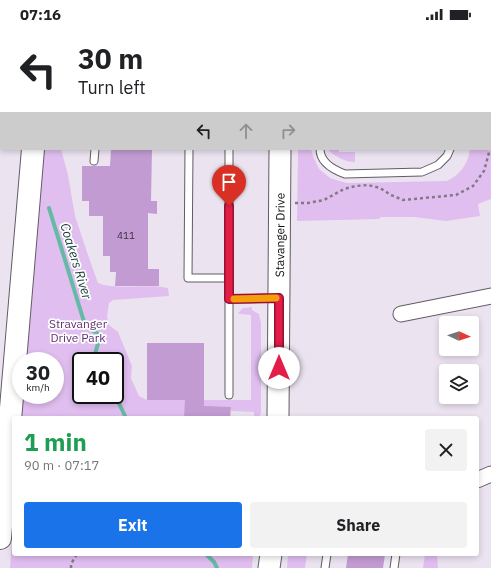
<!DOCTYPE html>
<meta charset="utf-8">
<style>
body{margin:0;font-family:"IBM Plex Sans",sans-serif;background:#f2f2f2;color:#202124;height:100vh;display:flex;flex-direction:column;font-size:15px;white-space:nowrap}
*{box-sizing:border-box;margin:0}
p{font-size:13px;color:#757577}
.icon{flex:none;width:22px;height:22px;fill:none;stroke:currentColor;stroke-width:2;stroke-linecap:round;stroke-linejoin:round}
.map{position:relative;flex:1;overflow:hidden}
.side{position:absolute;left:12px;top:388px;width:467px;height:140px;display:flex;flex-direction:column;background:#fff;border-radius:4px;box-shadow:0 2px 6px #0003}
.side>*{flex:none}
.guide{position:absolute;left:0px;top:0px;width:491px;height:122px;box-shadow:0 2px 6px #0003;background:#fff;color:#202124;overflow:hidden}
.needle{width:26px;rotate:93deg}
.controls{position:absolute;left:439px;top:288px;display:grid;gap:8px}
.controls a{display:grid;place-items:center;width:40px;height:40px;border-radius:4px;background:#fff;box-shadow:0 2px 6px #0003;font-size:20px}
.speed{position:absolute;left:12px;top:324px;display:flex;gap:8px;font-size:20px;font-weight:700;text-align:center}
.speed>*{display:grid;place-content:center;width:52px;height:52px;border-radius:50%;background:#fff;box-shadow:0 2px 6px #0003;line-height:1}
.speed small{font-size:10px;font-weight:400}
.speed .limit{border:2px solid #111;border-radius:6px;background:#fff;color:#111}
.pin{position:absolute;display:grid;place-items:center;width:34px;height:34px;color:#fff;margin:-41px -17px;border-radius:50% 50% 50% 0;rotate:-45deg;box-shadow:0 0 4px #0007}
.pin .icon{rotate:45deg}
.me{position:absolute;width:44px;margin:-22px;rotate:0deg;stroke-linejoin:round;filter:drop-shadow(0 0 3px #0008)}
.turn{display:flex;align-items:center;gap:14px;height:84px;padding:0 12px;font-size:18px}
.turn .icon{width:52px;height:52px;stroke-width:2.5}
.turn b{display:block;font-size:28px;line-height:34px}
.lanes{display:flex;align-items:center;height:38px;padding:0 12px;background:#0003;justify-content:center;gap:20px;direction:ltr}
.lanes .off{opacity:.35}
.round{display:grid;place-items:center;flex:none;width:42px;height:42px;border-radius:4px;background:#f2f2f2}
.headline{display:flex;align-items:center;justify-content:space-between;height:68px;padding:0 12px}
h1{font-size:24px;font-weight:800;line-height:30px;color:#1e9e55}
.action{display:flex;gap:8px;margin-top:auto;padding:8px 12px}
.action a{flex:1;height:46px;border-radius:4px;background:#1a73e8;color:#fff;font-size:16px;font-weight:800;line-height:46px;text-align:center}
.action a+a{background:#f2f2f2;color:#202124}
.status{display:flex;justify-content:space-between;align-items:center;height:28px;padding:0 20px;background:#fff;direction:ltr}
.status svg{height:11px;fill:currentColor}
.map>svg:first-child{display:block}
.green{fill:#e1bef0;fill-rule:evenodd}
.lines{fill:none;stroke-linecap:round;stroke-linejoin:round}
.stream{stroke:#65baa5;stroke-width:4}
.building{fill:#c29bd3}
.lane-casing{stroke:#635a66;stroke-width:9}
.street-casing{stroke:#635a66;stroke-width:17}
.secondary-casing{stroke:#635a66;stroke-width:23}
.highway-casing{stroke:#635a66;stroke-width:24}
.path{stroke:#817a84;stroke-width:2.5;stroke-dasharray:3 3;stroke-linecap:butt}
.lane{stroke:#fff;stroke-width:7}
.street{stroke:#fff;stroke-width:15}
.secondary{stroke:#fff;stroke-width:21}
.highway{stroke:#fff;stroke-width:22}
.route-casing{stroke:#92132f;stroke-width:10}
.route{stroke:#e11d48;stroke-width:7}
.slow{stroke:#f59e0b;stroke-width:7}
.labels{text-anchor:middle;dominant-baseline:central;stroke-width:3.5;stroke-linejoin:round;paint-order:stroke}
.number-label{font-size:10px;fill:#3c3042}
.street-label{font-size:12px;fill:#100d12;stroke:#fff}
.park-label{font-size:12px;fill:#623175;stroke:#fff}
.water-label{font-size:13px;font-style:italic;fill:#194037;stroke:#fff}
</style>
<div class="status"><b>07:16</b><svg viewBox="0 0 49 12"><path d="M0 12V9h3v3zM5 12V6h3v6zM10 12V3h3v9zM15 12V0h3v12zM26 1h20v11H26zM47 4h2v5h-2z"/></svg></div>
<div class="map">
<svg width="491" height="540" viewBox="0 0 491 540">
<rect width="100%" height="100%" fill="#ece3f1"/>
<!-- green -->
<g class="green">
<path d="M 491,16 L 491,171 L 478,176 L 480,188 L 446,193 L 414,189 L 381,189 L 379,191 L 297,193 L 298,121 L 311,121 L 313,128 L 319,141 L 330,150 L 336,152 L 347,155 L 447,153 C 461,146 468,136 470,121 L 490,121 Z"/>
<path d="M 40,121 L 61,121 L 68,147 L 75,188 L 88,227 L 98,255 C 119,263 146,255 168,260 L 169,268 L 113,272 L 109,275 L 107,288 L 109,297 L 118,304 L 132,338 L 131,350 L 139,368 L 147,372 L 251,372 L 251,287 L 240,286 L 238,285 L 243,280 L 252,279 L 252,282 L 259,286 L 261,295 L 261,385 L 259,390 L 254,390 L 254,384 L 231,383 L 231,379 L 184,390 L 22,390 L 23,367 L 55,367 L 55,333 L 26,333 ZM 81,333 L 115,333 L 115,367 L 81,367 Z"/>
<path d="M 329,121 L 339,121 L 339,124 L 355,124 L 355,134 C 344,134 337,129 329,123 Z"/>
<path d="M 14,481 L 14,526 L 253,526 L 252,540 L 10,540 Z"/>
<path d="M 288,526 L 307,526 L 305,540 L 287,540 Z"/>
<path d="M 425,526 L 437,526 L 438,540 L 423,540 Z"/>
</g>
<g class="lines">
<!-- stream -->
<g class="stream">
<path d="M 49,180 L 85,297 L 98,306 L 99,312 L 95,326 L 98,333"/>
<path d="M 115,367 L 126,390"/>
<path d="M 206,526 L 214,534 L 217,540"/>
</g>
</g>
<!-- building -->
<g class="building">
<path d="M 111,121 L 152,121 L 151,173 L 157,173 L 157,186 L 148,185 L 148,241 L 159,241 L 159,258 L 115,258 L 116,244 L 110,244 L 110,228 L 103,228 L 103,188 L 89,188 L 89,173 L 82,173 L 82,138 L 110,138 Z"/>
<path d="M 147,315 L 204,315 L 204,378 L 231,379 L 230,390 L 184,390 L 185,372 L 147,372 Z"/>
<path d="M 348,526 L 385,526 L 383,540 L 346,540 Z"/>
</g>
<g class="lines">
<!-- lane casing -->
<g class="lane-casing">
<g id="lane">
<path d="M 109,1 L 109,0"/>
<path d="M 234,1 L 234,0"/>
<path d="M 320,1 L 320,0"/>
<path d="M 471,1 L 471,0"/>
<path d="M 189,121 L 188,250 L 229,250"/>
<path d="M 320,121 C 320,135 334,142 345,146 L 422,144 L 438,137 L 447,128 L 450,121"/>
<path d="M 94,133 L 95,121"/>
<path d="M 229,271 L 277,270"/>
<path d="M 229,367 L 229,121"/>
<path d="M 325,540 L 327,526"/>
<path d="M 394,540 L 396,526"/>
</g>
</g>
<!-- street casing -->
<g class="street-casing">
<g id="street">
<path d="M 401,286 L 491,268"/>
<path d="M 477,452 L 491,446"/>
</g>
</g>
<!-- secondary casing -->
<g class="secondary-casing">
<g id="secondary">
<path d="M 279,0 L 280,1"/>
<path id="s1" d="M 278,390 L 280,121"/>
<path d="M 269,540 L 271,526"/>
</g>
</g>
<!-- highway casing -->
<g class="highway-casing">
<g id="highway">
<path d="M 43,1 L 43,0"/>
<path d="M 0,510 L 33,121"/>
</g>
</g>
<!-- path -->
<g class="path">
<path d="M 295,175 L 308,175 L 324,172 L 344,161 L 356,158 L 368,157 L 380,160 L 391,167 L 403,172 L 456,167 L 473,158 L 484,143 L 490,121"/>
<path d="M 71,540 L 71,536 L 77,526"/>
</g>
<!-- lane -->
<use href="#lane" class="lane"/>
<!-- street -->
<use href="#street" class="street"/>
<!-- secondary -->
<use href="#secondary" class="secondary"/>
<!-- highway -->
<use href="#highway" class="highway"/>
</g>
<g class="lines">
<!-- route casing -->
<g class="route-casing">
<path id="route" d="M 229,178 L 229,271 L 279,270 L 279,340"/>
</g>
<!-- route -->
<use href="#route" class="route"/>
<!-- slow -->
<path class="slow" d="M 234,271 L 276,270"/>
</g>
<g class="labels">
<!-- number labels -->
<g class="number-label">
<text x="126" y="207">411</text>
</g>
<!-- street labels -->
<g class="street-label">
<text stroke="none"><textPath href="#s1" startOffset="183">Stavanger Drive</textPath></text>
</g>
<!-- park labels -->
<g class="park-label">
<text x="78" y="295">Stravanger<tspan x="78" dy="14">Drive Park</tspan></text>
</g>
<!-- water labels -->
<g class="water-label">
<text transform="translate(76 233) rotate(73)">Coakers River</text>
</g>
</g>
</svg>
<div class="controls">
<a><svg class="needle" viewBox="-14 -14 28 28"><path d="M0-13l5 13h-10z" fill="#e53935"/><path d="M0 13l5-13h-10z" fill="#757577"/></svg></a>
<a><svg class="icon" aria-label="layers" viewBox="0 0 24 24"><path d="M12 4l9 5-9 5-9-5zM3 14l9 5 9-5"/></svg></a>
</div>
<div class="speed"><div>30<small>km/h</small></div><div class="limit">40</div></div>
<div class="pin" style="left:229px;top:178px;background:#d93025"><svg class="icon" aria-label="arrive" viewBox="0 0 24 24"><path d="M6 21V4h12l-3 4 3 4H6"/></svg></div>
<svg class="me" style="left:279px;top:340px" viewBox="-20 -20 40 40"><circle r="19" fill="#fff"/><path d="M0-13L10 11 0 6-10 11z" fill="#e11d48"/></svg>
<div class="guide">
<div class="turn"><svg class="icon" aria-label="left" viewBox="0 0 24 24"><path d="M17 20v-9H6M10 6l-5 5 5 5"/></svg><div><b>30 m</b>Turn left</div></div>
<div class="lanes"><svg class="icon" aria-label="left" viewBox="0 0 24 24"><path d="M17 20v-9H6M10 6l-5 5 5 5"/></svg><svg class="icon off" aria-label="ahead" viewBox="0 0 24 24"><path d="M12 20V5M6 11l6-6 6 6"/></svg><svg class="icon off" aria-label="right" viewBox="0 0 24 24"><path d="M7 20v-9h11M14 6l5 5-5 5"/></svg></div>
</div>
<section class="side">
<div class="headline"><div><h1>1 min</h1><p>90 m · 07:17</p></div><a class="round"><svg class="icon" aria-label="close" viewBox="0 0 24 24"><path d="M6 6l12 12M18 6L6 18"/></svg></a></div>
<div class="action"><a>Exit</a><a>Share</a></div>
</section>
</div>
